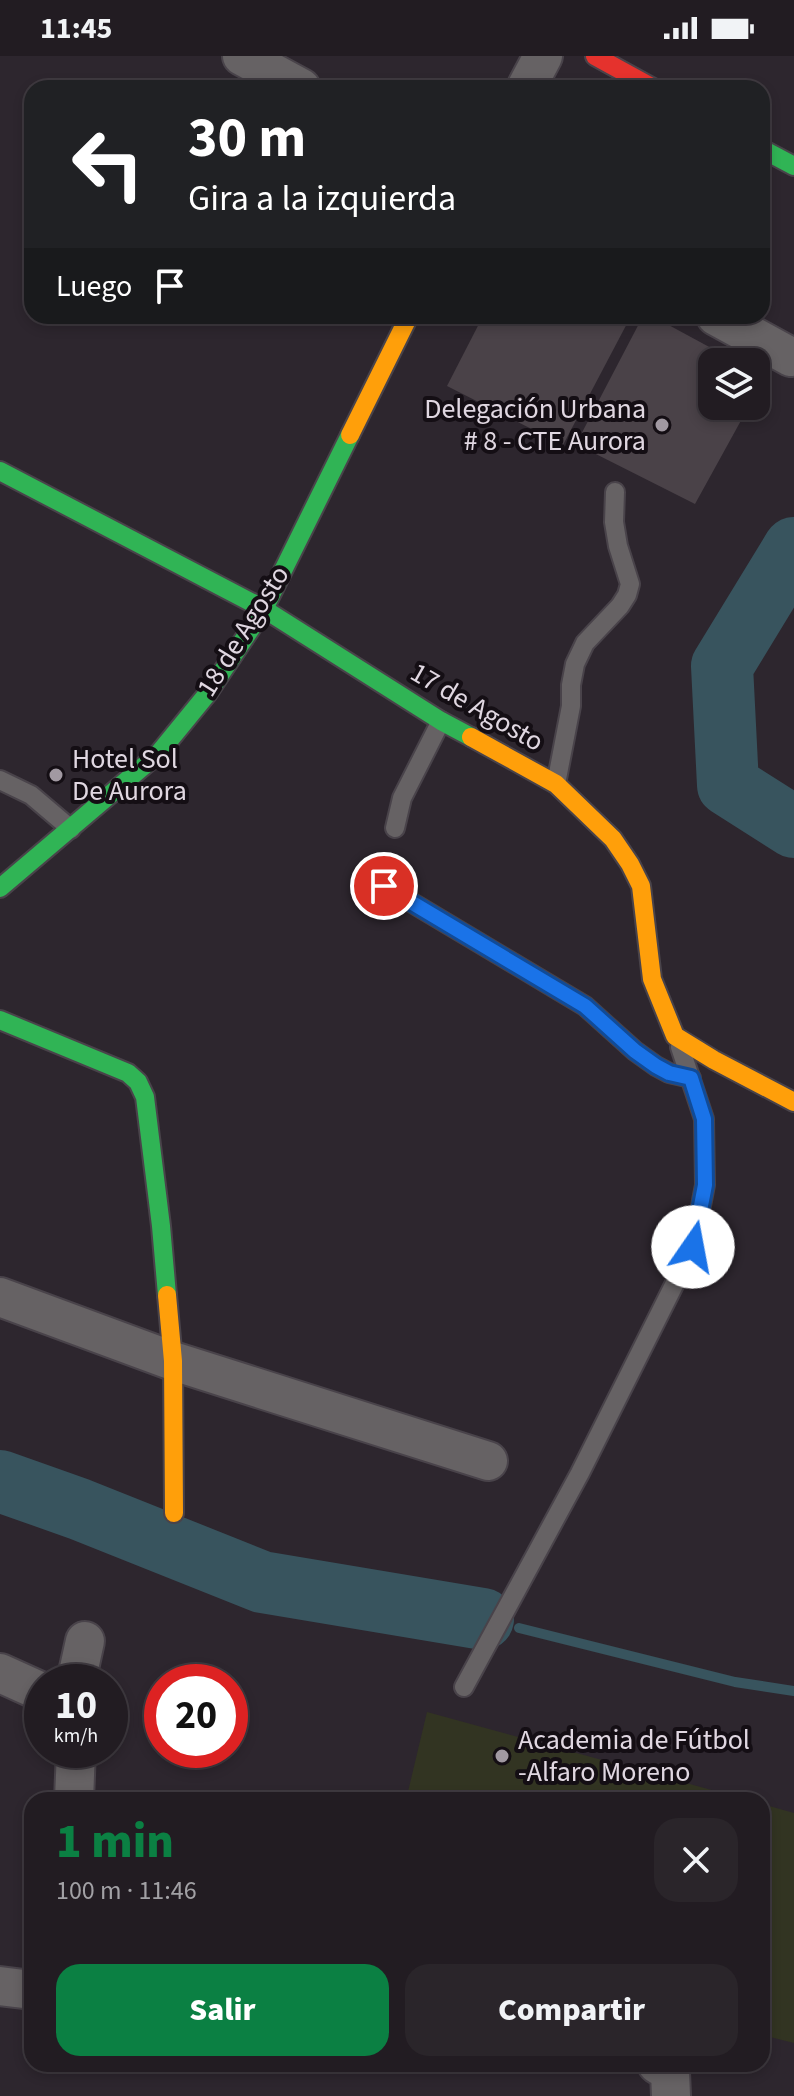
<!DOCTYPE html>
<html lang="es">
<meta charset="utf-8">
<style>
body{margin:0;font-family:"Source Sans 3",sans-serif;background:#2a252a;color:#f1f3f6;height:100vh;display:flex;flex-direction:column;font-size:30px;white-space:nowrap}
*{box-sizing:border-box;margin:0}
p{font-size:26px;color:#a2a1a5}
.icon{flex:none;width:44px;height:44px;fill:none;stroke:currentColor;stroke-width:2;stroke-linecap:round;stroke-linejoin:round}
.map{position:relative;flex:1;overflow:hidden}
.drawer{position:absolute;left:24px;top:1736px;width:746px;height:280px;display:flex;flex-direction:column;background:#221c22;border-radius:24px;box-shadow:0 4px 12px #0003,0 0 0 2px #3f3a40}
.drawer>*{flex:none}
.top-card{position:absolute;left:24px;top:24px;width:746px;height:244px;border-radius:24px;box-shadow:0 4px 12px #0003,0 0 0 2px #3f3a40;background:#202124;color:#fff;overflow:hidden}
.controls{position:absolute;left:698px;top:292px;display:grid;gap:16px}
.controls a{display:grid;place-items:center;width:72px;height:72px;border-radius:16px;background:#221c22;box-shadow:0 4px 12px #0003,0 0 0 2px #3f3a40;font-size:40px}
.speed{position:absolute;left:24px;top:1608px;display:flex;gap:16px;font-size:40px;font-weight:700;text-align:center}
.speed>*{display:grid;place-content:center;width:104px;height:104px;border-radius:50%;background:#221c22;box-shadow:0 4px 12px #0003,0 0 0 2px #3f3a40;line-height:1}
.speed small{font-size:20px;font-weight:400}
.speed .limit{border:12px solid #d22;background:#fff;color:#111}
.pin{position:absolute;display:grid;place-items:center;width:68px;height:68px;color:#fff;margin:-34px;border:4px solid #fff;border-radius:50%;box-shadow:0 2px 8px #0007}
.me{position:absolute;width:88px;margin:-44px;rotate:12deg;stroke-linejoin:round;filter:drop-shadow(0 0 6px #0008)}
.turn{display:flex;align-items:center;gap:28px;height:168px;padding:0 32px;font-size:36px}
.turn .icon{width:104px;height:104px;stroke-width:2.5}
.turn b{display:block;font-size:56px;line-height:68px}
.then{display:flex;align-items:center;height:76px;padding:0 32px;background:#0003;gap:16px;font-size:30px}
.round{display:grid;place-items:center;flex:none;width:84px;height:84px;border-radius:24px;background:#2a252a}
.headline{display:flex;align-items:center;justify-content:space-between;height:136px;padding:0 32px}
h1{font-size:48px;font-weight:800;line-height:60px;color:#0b8043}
.button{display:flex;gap:16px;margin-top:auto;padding:16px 32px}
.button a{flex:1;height:92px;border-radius:24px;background:#0b8043;color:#fff;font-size:32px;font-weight:800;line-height:92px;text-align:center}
.button a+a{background:#2a252a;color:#f1f3f6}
.status{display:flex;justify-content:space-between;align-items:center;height:56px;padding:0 40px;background:#221c22;direction:ltr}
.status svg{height:22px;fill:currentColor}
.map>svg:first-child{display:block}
.green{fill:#323422}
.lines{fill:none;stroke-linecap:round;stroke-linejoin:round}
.stream{stroke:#38545e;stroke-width:10}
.river{stroke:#38545e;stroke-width:62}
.building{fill:#4a4248}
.lane-casing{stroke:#49434a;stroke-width:22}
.street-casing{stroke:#49434a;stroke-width:42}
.fast-casing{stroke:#49434a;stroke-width:22}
.slow-casing{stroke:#49434a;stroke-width:22}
.jam-casing{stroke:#49434a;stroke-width:22}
.lane{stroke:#666264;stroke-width:18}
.street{stroke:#666264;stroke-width:38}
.fast{stroke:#30b455;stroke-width:18}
.slow{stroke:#ff9f0a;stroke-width:18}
.jam{stroke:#e5322d;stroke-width:18}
.route-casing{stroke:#114b97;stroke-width:20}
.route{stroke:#1a73e8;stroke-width:14}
.poi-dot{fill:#a199a2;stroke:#140e14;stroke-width:3}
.labels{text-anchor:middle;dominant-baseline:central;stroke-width:8;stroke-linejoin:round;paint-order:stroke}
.poi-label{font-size:28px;fill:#e0d7e1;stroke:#140e14;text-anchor:start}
.street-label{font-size:28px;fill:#e0d7e1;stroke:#140e14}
</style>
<div class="status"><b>11:45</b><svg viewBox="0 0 49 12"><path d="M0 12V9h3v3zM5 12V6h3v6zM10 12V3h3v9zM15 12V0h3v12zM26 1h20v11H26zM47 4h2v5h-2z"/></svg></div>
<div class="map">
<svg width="794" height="2040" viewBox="0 0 794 2040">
<rect width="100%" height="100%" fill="#2d262e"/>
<!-- green -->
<g class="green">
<path d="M 427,1656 L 748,1744 L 406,1744 Z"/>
<path d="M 762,1748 L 794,1757 L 794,1987 L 762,1979 Z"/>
</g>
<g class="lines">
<!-- stream -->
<path class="stream" d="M 519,1572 L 735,1626 L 794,1635"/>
<!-- river -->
<g class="river">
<path d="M 794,492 L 722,610 L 728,729 L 794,771"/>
<path d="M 0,1425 L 79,1453 L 262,1526 L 483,1563"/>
</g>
</g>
<!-- building -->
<g class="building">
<path d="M 483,260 L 631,260 L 563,389 L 447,330 Z"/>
<path d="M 643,260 L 652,260 L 737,306 L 712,306 L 712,350 L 749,350 L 695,448 L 576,388 Z"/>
</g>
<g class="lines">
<!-- lane casing -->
<g class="lane-casing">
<g id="lane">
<path d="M 0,724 L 31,739 L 71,773"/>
<path d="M 556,728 L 571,650 L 571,629 L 575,608 L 585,587 L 620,550 L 627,539 L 630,528 L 618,490 L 614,466 L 615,436"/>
<path d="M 395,772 L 402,742 L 441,665"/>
<path d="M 384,830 L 585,950 L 635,995 L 656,1010 L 669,1017 L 691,1022"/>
<path d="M 464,1631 L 580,1417 L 693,1191 L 705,1129 L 704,1063 L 680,991"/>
</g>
</g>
<!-- street casing -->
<g class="street-casing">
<g id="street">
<path d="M 242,0 L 301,32"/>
<path d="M 526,32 L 543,0"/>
<path d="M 716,260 L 791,301"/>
<path d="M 0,1241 L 173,1305 L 488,1405"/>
<path d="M 0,1617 L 42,1636"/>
<path d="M 76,1626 L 85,1585"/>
<path d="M 74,1744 L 76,1694"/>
<path d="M 0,1930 L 32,1934"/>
<path d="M 657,2008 L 670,2016 L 671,2040"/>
</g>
</g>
<!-- fast casing -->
<g class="fast-casing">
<g id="fast">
<path d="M 762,93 L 794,110"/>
<path d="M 0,415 L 264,553 L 441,665 L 471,681"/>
<path d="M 0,832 L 159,697 L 208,637 L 264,553 L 350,379"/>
<path d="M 0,964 L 128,1017 L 138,1026 L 145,1041 L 161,1170 L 167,1239"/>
</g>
</g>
<!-- slow casing -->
<g class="slow-casing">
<g id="slow">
<path d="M 350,379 L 409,260"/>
<path d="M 471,681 L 556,728 L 613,783 L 630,808 L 641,830 L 652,923 L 675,980 L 714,1004 L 794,1046"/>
<path d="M 167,1239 L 173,1305 L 174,1457"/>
</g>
</g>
<!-- jam casing -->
<g class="jam-casing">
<path id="jam" d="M 595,0 L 653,32"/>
</g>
<!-- lane -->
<use href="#lane" class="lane"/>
<!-- street -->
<use href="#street" class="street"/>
<!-- fast -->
<use href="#fast" class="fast"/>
<!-- slow -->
<use href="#slow" class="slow"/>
<!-- jam -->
<use href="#jam" class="jam"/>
</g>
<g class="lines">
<!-- route casing -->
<g class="route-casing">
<path id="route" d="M 384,830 L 585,950 L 635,995 L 656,1010 L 669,1017 L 691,1022 L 704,1063 L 705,1129 L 693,1191"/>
</g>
<!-- route -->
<use href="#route" class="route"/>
</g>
<!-- markers -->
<g class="poi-dot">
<circle cx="662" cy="369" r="8"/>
<circle cx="56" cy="719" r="8"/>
<circle cx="502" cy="1700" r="8"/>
</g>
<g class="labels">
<!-- poi labels -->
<g class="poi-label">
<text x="646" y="353" text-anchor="end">Delegación Urbana<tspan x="646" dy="32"># 8 - CTE Aurora</tspan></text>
<text x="72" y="703">Hotel Sol<tspan x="72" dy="32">De Aurora</tspan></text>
<text x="518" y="1684">Academia de Fútbol<tspan x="518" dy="32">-Alfaro Moreno</tspan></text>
</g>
<!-- street labels -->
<g class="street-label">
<text transform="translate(243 575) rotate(-58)">18 de Agosto</text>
<text transform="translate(477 651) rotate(30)">17 de Agosto</text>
</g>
</g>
</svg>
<div class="controls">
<a><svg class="icon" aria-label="layers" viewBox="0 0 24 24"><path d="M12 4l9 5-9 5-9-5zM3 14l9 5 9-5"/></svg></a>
</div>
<div class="speed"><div>10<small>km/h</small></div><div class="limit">20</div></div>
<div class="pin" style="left:384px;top:830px;background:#d93025"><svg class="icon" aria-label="arrive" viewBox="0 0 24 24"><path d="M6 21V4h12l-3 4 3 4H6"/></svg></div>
<svg class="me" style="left:693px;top:1191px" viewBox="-20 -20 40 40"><circle r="19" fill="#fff"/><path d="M0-13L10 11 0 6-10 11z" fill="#1a73e8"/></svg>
<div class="top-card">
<div class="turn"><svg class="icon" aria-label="left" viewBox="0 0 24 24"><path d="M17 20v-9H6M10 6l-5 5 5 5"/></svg><div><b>30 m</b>Gira a la izquierda</div></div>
<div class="then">Luego<svg class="icon" aria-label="arrive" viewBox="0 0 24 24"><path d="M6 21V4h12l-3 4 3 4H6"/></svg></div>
</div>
<section class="drawer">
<div class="headline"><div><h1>1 min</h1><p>100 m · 11:46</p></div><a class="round"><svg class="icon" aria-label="close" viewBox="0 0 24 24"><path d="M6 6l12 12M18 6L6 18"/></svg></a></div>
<div class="button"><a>Salir</a><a>Compartir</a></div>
</section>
</div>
